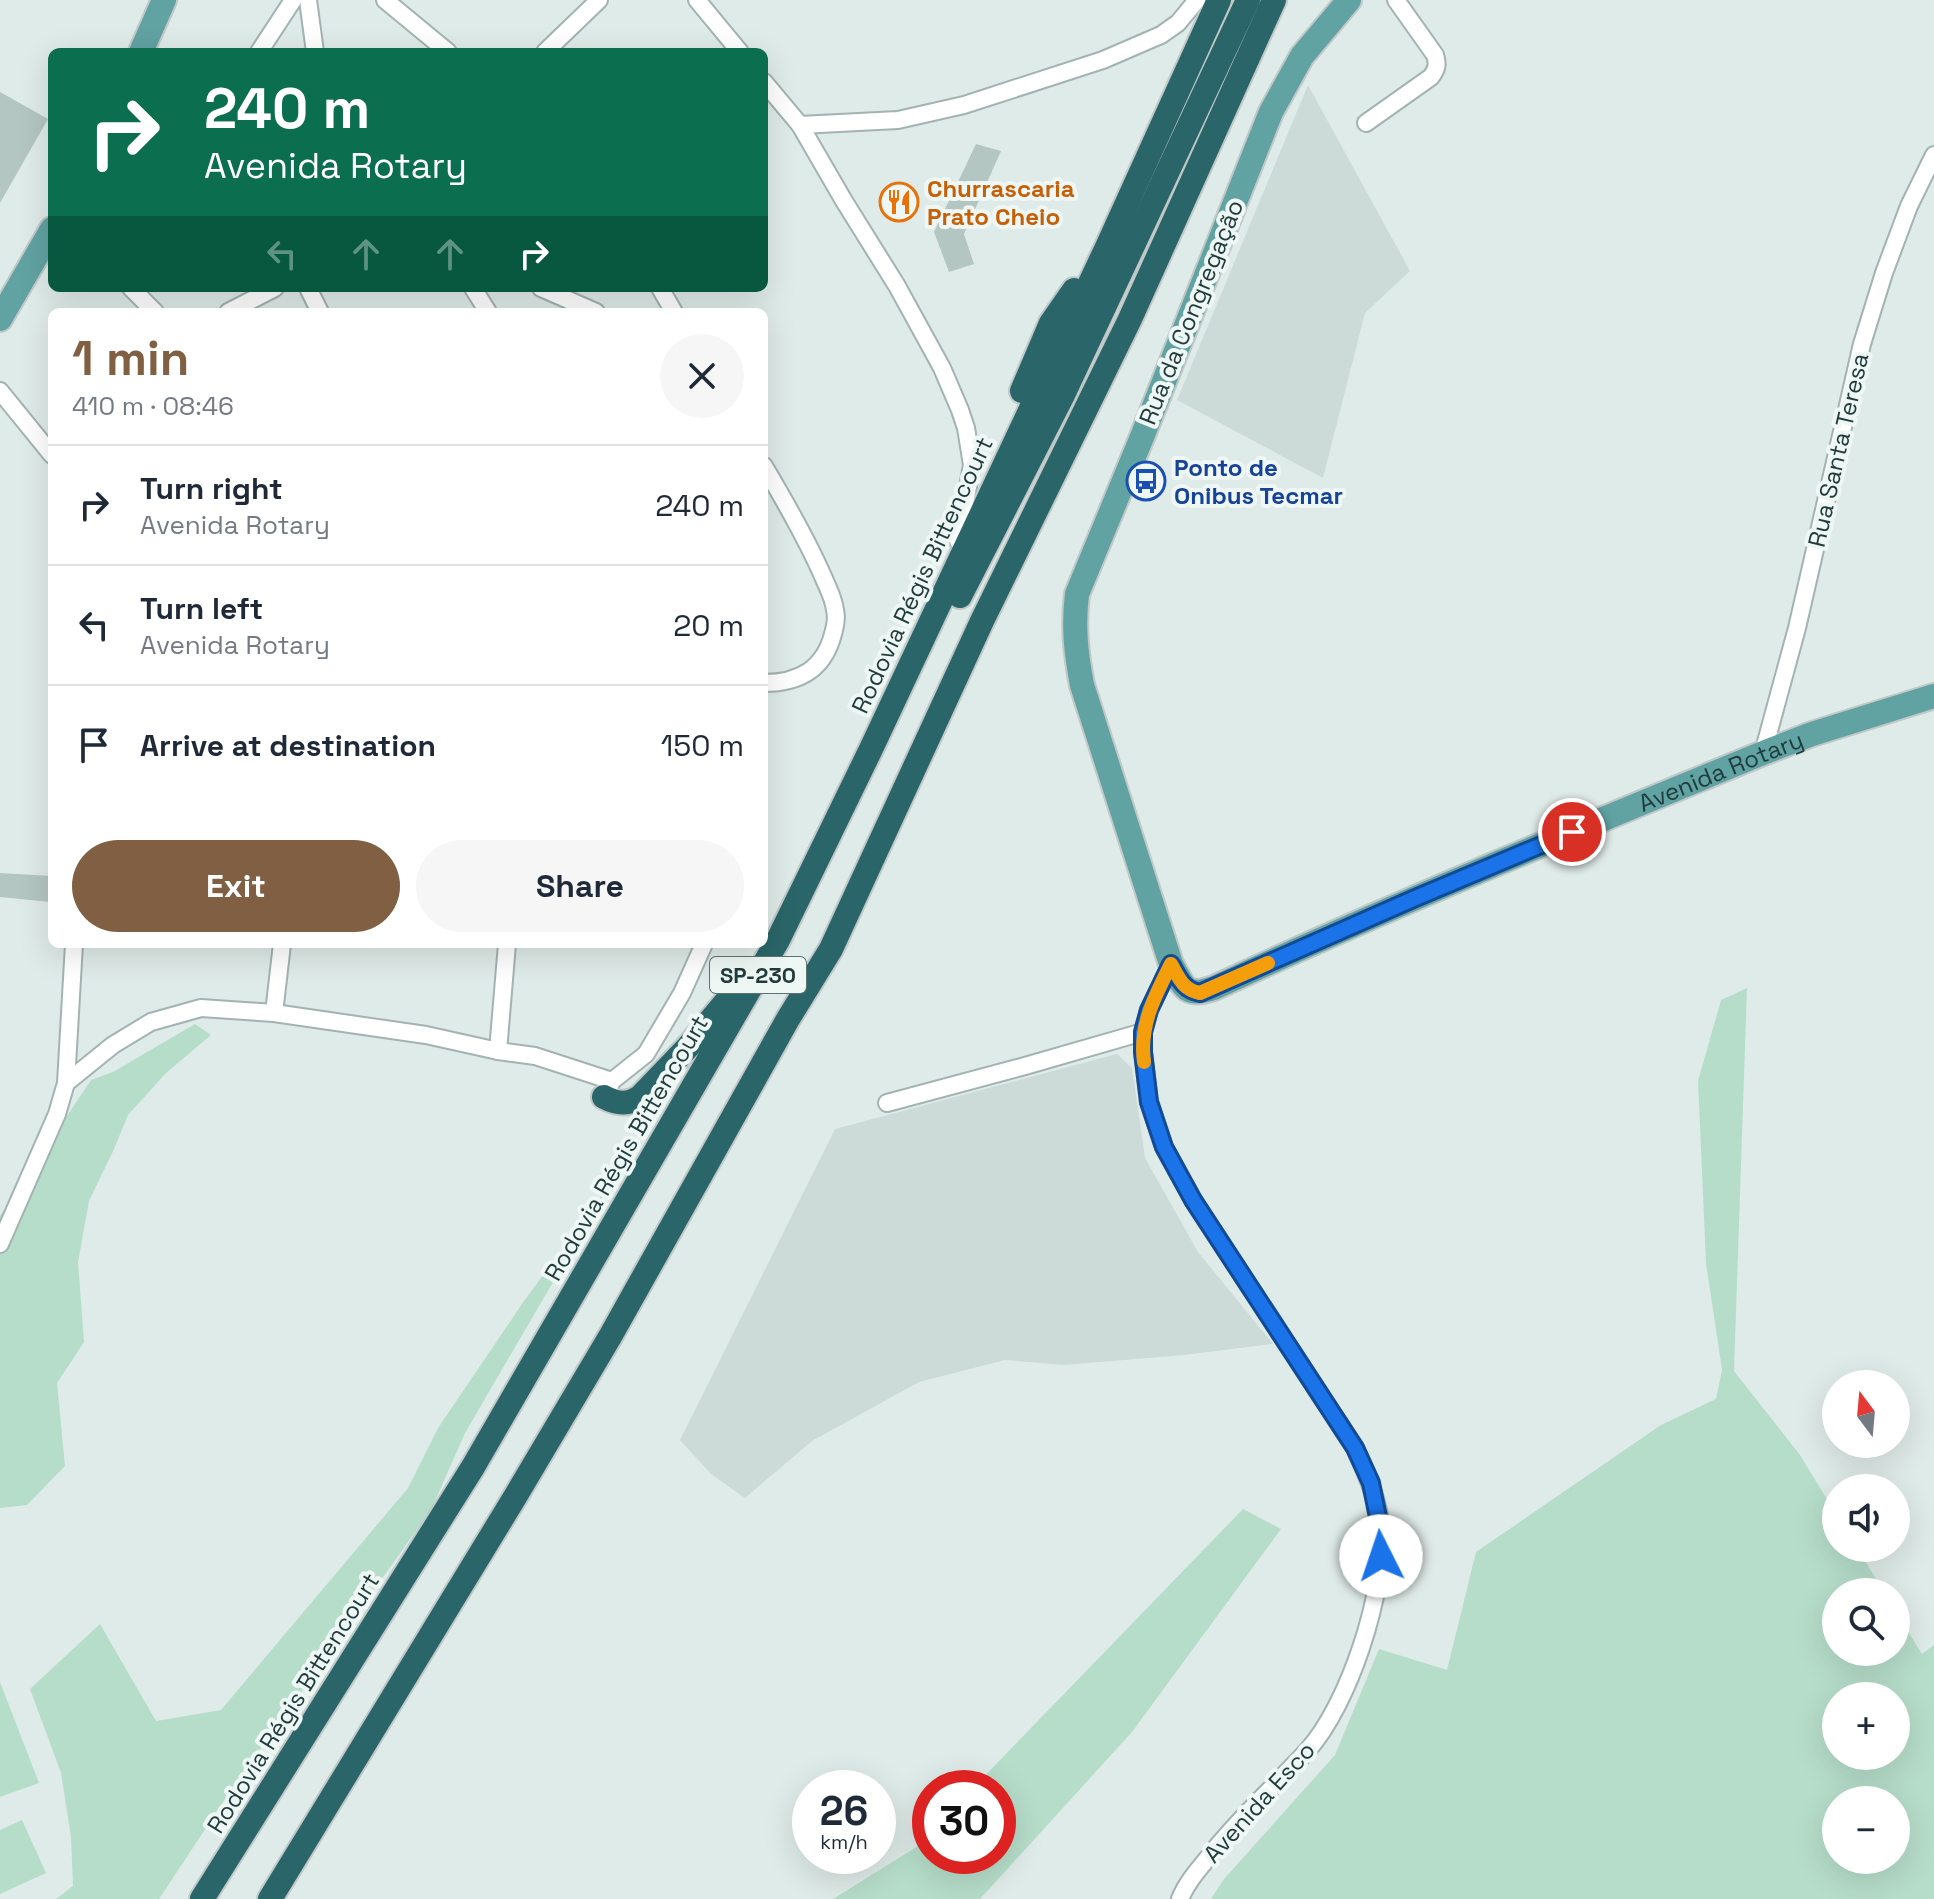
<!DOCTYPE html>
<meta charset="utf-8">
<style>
body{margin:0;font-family:"Space Grotesk",sans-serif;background:#f6f6f7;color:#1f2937;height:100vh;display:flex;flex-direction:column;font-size:30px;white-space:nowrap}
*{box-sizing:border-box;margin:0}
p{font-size:26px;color:#747a83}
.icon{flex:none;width:44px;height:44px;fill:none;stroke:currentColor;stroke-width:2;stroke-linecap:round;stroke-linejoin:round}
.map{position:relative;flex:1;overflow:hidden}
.details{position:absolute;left:48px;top:308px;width:720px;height:640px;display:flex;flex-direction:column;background:#fff;border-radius:12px;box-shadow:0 8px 32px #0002}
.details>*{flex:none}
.top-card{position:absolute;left:48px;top:48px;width:720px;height:244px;border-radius:12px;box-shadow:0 8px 32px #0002;background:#0b6e4f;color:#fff;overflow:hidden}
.needle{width:52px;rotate:344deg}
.controls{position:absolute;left:1822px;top:1370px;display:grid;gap:16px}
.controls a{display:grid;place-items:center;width:88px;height:88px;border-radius:50%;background:#fff;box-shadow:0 8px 32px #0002;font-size:40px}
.speed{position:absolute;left:792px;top:1770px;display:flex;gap:16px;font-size:40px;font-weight:700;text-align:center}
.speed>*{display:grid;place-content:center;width:104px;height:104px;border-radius:50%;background:#fff;box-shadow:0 8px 32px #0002;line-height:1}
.speed small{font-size:20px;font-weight:400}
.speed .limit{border:12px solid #d22;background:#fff;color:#111}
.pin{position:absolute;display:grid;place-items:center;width:68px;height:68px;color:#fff;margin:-34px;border:4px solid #fff;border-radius:50%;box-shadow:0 2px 8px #0007}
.me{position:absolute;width:88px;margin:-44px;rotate:356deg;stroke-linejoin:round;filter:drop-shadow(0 0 6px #0008)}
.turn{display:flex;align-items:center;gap:28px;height:168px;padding:0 24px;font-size:36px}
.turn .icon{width:104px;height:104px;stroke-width:2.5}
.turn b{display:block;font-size:56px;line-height:68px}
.lanes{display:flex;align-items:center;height:76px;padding:0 24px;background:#0003;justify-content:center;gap:40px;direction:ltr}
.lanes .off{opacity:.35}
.round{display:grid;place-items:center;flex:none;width:84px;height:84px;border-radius:42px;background:#f6f6f7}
.overview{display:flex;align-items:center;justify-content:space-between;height:136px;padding:0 24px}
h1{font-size:48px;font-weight:700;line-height:60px;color:#815f42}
.action{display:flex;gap:16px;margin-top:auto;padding:16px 24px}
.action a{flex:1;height:92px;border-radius:48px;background:#815f42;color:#fff;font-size:32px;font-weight:700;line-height:92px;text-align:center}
.action a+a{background:#f6f6f7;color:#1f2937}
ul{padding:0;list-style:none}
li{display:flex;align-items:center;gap:24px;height:120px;padding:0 24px;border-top:2px solid #e0e1e3}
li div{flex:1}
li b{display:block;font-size:30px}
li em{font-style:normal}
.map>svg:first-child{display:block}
.built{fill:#cddbd8}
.green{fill:#b6ddca;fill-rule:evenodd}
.building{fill:#b4c6c2}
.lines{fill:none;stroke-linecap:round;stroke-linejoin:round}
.street-casing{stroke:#a2b3b1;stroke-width:20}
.primary-casing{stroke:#c0c8c8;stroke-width:28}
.highway-casing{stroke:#c0c8c8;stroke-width:28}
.street{stroke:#fff;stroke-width:16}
.primary{stroke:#61a2a2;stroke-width:24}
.highway{stroke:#2a6669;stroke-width:24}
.route-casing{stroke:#114b97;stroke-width:20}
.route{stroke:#1a73e8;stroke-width:14}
.slow{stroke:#f59e0b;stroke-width:14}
.labels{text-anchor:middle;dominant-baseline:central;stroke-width:8;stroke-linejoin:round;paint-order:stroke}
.shield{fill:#eff7f5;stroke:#5d7373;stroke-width:2}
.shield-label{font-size:22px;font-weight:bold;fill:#1f3b3b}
.food-label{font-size:24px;font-weight:bold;fill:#c56008;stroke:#eff7f5;text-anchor:start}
.street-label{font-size:24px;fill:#1f3b3b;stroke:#eff7f5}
.transit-label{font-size:24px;font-weight:bold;fill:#164399;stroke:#eff7f5;text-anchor:start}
</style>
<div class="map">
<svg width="1934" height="1899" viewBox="0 0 1934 1899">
<rect width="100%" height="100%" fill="#dfebe8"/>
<!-- built -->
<g class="built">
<path d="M 1308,85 L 1410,271 L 1365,313 L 1323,478 L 1177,400 Z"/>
<path d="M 1117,1054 L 1132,1068 L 1145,1158 L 1198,1252 L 1273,1344 L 1184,1355 L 1065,1365 L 1005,1360 L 919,1382 L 812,1441 L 745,1498 L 711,1474 L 680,1440 L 835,1129 Z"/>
</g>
<!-- green -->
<g class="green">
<path d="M 1747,988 L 1734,1371 L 1800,1455 L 1836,1514 L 1836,1548 L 1857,1548 L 1884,1592 L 1836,1592 L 1836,1652 L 1896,1652 L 1896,1612 L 1922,1654 L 1934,1645 L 1934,1899 L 1211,1899 L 1224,1879 L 1335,1755 L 1379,1649 L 1447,1670 L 1476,1552 L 1661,1425 L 1716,1399 L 1722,1370 L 1706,1263 L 1698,1081 L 1721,1000 ZM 1896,1696 L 1896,1756 L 1836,1756 L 1836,1696 ZM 1836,1800 L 1896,1800 L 1896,1860 L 1836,1860 Z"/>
<path d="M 195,1024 L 211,1035 L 166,1073 L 128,1115 L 114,1149 L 89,1201 L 78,1262 L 84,1342 L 57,1383 L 65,1466 L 27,1505 L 0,1508 L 0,1216 L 91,1080 L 113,1072 Z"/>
<path d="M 612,1181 L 465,1433 L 431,1510 L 231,1790 L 159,1899 L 56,1899 L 73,1886 L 71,1837 L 61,1773 L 30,1689 L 100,1624 L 156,1721 L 221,1710 L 408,1488 L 438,1428 L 524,1301 Z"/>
<path d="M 1243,1509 L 1281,1529 L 1132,1732 L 980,1899 L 833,1899 L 918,1846 L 930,1833 L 930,1856 L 998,1856 L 998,1788 L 973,1788 Z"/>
<path d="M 0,1682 L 39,1783 L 0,1797 Z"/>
<path d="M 22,1820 L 46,1873 L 0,1894 L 0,1830 Z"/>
</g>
<!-- building -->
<g class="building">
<path d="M 0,92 L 48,119 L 0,203 Z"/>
<path d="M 976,144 L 1001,151 L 964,234 L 974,264 L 949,272 L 934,232 Z"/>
<path d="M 891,186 L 917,197 L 908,219 L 881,207 Z"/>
<path d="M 0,873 L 51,876 L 50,902 L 0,897 Z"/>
</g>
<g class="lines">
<!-- street casing -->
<g class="street-casing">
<g id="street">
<path d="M 308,0 L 315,52"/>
<path d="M 385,0 L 448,52"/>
<path d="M 697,0 L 740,52"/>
<path d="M 259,52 L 293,0"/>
<path d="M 545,52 L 599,0"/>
<path d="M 764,82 L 800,125 L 844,201 L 897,286 L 942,368 L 960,410 L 966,428 L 972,465 L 958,541"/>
<path d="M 1366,123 L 1431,77 C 1437,69 1438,64 1435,55 L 1396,0"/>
<path d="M 800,125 L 898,120 L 964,105 L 1103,60 L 1161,35 L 1178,23 L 1197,0"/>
<path d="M 131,288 L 155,312"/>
<path d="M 308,288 L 320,312"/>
<path d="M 473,288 L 488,312"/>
<path d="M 541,288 L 596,312"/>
<path d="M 660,288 L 674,312"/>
<path d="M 228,312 L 275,288"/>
<path d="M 0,391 L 52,455"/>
<path d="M 764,466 C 786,503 808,541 825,581 C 829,590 834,600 835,610 C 837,617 835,627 833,634 C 824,669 799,683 764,683"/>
<path d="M 1763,753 L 1797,628 L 1862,344 L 1884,273 L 1909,206 L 1934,155"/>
<path d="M 1171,964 L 1149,1010 L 1143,1032 L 1143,1052 L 1149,1102 L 1164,1147 L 1193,1200 L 1355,1448 C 1367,1474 1378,1500 1381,1529 C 1386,1591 1349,1705 1307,1751 C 1274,1787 1237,1820 1207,1859 C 1197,1871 1186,1884 1180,1899"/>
<path d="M 274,1013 L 282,944"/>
<path d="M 498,1051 L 507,944"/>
<path d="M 66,1083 L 74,944"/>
<path d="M 609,1089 L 612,1081 L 646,1054 L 682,993 L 704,944"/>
<path d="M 887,1103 L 1025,1066 L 1143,1032"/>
<path d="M 0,1244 L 57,1114 L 66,1083 L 113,1045 L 151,1022 L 201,1008 L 274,1013 L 426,1035 L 498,1051 L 535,1056 L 612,1081"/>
</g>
</g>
<!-- primary casing -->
<g class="primary-casing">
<g id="primary">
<path id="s1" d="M 1349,0 L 1302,56 L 1271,112 L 1142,437 L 1077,594 C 1073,627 1076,653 1082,685 L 1171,964 C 1184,987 1185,998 1214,988 C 1394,904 1579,829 1763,753 L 1812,734 L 1934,696"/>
<path d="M 141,52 L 164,0"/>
<path d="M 0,319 L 52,229"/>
</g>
</g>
<!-- highway casing -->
<g class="highway-casing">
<g id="highway">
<path d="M 1022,391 L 1051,323 L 1074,290"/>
<path d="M 960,596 L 1063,395 L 1248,0"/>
<path d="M 604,1097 C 617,1104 628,1105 640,1097 L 688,1047 L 735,991"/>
<path d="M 202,1899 L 473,1467 L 778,940 L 871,749 L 1107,247 L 1219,0"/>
<path d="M 270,1899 L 515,1497 L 611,1335 L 788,1019 L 831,949 L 982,621 L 1130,319 L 1274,0"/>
</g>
</g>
<!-- street -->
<use href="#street" class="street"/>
<!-- primary -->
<use href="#primary" class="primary"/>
<!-- highway -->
<use href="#highway" class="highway"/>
</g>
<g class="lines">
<!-- route casing -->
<g class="route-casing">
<path id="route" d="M 1381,1556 L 1380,1527 L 1371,1483 L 1355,1448 L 1193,1200 L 1164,1147 L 1149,1102 L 1143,1052 L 1143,1032 L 1149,1010 L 1171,964 C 1179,978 1183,990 1200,993 L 1413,899 L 1572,832"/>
</g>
<!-- route -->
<use href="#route" class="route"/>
<!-- slow -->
<path class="slow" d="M 1144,1062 C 1139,1025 1155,996 1171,964 C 1179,978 1183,990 1200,993 L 1268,963"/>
</g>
<!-- icons -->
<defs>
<g id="restaurant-ring" transform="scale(2)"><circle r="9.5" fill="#eff7f5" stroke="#e8710a" stroke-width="1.5"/><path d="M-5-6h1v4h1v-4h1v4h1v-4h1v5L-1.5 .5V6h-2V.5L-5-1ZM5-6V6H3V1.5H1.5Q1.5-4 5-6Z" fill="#e8710a"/></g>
<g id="bus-ring" transform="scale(2)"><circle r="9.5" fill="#eff7f5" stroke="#1a4fb4" stroke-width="1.5"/><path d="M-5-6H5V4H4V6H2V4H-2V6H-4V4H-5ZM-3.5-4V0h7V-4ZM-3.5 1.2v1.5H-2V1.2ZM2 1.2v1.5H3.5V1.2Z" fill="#1a4fb4"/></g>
</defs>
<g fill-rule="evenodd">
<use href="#restaurant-ring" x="899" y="202"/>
<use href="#bus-ring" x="1146" y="481"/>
</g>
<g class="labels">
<!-- shield labels -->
<rect class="shield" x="710" y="957" width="96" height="36" rx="6"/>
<g class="shield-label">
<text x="758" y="975">SP-230</text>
</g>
<!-- food labels -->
<g class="food-label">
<text x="927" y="188">Churrascaria<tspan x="927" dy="28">Prato Cheio</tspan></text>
</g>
<!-- street labels -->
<g class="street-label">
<text transform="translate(1191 312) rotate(-68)">Rua da Congregação</text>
<text transform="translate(1838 450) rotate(-77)">Rua Santa Teresa</text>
<text transform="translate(922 575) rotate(-65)">Rodovia Régis Bittencourt</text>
<text stroke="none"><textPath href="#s1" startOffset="1650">Avenida Rotary</textPath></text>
<text transform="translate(626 1148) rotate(-60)">Rodovia Régis Bittencourt</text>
<text transform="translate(293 1703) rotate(-58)">Rodovia Régis Bittencourt</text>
<text transform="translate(1259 1802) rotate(-48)">Avenida Esco</text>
</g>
<!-- transit labels -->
<g class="transit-label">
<text x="1174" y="467">Ponto de<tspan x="1174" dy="28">Onibus Tecmar</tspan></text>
</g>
</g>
</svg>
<div class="controls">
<a><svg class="needle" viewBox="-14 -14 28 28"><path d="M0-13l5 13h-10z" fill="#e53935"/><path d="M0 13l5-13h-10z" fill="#747a83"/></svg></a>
<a><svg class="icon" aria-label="sound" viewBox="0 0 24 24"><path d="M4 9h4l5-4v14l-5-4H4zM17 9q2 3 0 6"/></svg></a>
<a><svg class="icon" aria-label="search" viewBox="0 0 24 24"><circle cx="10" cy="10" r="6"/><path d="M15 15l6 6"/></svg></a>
<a>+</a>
<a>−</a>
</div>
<div class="speed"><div>26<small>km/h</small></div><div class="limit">30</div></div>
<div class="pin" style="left:1572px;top:832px;background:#d93025"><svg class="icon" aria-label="arrive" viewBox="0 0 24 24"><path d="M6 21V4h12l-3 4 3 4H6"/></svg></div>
<svg class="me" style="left:1381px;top:1556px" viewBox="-20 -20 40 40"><circle r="19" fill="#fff"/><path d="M0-13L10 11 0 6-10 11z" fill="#1a73e8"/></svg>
<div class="top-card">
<div class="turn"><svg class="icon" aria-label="right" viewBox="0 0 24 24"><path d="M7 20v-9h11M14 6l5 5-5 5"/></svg><div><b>240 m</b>Avenida Rotary</div></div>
<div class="lanes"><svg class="icon off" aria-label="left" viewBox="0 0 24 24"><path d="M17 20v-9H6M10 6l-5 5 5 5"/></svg><svg class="icon off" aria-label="ahead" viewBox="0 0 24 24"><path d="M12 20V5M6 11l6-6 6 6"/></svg><svg class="icon off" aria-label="ahead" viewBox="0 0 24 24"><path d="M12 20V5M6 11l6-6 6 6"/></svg><svg class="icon" aria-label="right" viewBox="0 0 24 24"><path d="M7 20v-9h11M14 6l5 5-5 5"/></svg></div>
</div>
<section class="details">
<div class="overview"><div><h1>1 min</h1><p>410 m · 08:46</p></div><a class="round"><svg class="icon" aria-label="close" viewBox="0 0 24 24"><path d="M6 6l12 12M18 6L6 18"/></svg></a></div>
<ul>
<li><svg class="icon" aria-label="right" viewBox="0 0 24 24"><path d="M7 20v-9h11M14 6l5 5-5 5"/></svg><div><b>Turn right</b><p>Avenida Rotary</p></div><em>240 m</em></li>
<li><svg class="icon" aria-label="left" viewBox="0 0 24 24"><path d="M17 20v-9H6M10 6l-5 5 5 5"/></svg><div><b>Turn left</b><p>Avenida Rotary</p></div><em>20 m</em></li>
<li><svg class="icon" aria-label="arrive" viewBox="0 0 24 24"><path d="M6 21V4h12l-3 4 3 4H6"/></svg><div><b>Arrive at destination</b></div><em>150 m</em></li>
</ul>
<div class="action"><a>Exit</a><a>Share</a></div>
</section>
</div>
